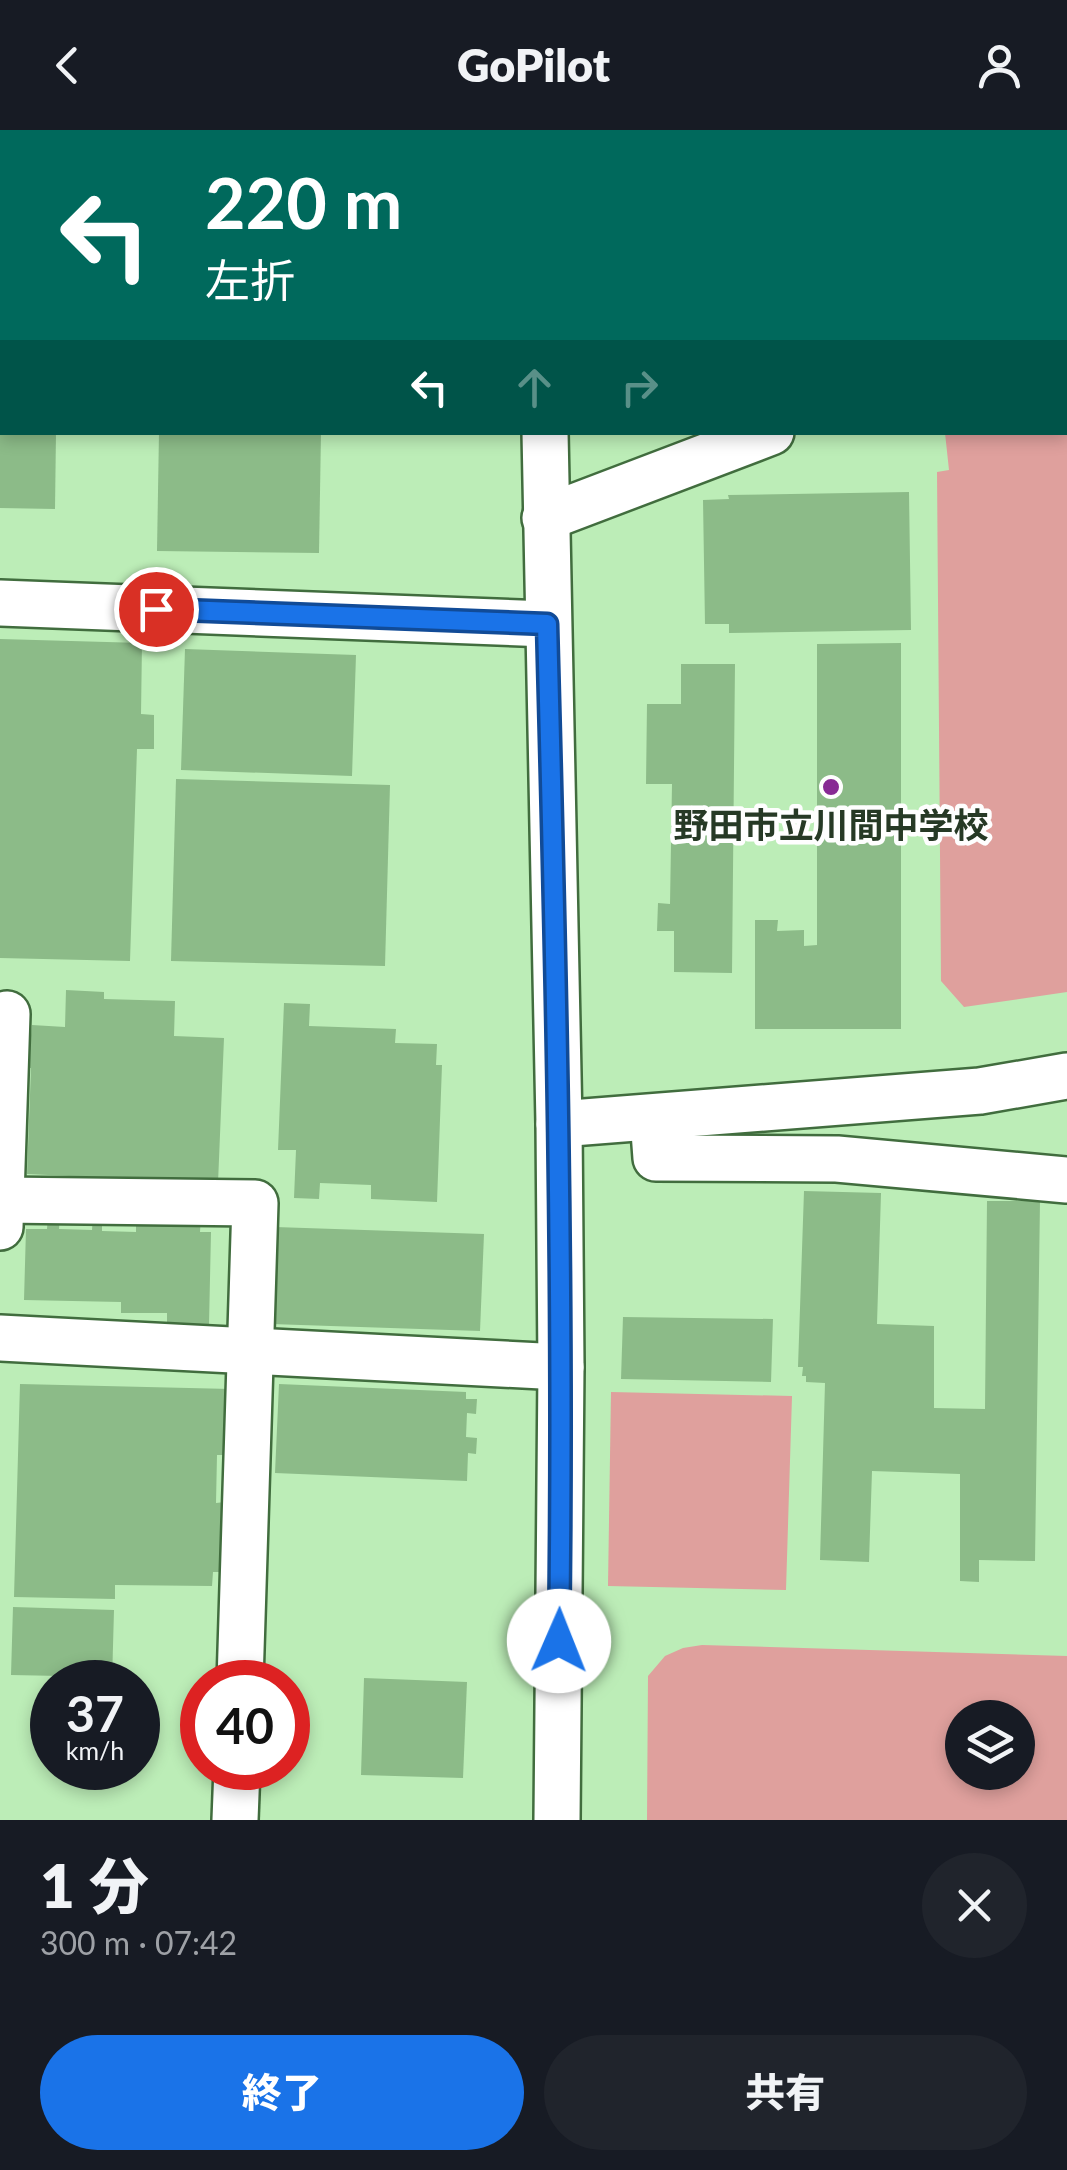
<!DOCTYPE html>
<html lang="ja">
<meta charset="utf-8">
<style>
body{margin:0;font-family:Lato,"Noto Sans JP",sans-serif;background:#20242c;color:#f1f3f6;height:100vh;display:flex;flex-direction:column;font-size:38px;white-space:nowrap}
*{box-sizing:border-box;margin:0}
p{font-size:32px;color:#9ea1a6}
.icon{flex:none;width:55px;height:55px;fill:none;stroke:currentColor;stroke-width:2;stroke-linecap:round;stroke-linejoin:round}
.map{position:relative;height:1690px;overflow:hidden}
.details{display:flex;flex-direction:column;background:#171b24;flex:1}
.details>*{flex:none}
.guide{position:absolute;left:0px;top:0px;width:1068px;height:305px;box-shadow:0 5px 15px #0003;background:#00695c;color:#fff;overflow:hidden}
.buttons{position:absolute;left:945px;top:1570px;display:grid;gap:20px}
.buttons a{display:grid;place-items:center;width:90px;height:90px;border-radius:50%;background:#171b24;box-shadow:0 5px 15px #0003;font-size:50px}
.speed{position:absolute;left:30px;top:1530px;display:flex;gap:20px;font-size:50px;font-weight:700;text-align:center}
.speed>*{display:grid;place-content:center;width:130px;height:130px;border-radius:50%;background:#171b24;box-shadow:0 5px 15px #0003;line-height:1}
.speed small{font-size:25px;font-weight:400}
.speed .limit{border:15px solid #d22;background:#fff;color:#111}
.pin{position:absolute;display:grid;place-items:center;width:85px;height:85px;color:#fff;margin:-42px;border:5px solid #fff;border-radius:50%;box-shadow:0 2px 10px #0007}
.me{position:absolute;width:110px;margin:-55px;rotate:1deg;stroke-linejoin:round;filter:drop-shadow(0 0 8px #0008)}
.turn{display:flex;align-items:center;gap:35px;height:210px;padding:0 40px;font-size:45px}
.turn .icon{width:130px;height:130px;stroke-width:2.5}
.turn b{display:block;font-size:70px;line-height:85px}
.lanes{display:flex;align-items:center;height:95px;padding:0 40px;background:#0003;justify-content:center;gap:50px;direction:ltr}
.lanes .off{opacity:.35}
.round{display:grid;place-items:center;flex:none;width:105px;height:105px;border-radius:52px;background:#20242c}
.headline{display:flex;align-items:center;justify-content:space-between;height:170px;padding:0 40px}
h1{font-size:60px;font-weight:800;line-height:75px}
.button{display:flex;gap:20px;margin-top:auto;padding:20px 40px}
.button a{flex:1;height:115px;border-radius:60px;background:#1a73e8;color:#fff;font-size:40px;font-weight:800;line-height:115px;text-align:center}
.button a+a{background:#20242c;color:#f1f3f6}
header{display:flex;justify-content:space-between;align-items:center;height:130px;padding:0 40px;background:#171b24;font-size:45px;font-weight:800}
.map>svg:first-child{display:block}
.green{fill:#dfa09d;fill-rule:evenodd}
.building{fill:#8cbb88}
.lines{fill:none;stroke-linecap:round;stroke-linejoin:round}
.minor-casing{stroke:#416d3e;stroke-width:50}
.minor{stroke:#fff;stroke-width:45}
.route-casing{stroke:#114b97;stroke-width:25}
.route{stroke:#1a73e8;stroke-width:18}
.poi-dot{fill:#872994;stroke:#fefefe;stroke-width:4}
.labels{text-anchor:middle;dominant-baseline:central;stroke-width:9;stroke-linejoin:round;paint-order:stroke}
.poi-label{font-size:35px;font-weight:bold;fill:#263925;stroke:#fefefe}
</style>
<header><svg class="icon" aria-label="back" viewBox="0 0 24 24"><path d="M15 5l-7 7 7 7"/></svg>GoPilot<svg class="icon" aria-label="person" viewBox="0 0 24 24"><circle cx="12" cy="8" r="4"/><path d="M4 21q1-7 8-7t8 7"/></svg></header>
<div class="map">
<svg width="1067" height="1690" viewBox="0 0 1067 1690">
<rect width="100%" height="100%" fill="#bcedb7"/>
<!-- green -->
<g class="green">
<path d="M 1067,234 L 1067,862 L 964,877 L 941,851 L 937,342 L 949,340 L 945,303 L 1065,302 L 1065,235 Z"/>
<path d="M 611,1262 L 792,1266 L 786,1460 L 608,1456 Z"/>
<path d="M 702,1515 L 1067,1526 L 1067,1690 L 647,1690 L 648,1546 L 665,1526 L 683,1518 ZM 962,1588 L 1018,1588 L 1018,1642 L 962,1642 Z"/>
</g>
<!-- building -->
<g class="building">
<path d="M 0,302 L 56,302 L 55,379 L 0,378 Z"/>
<path d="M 159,302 L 321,302 L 319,423 L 157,421 Z"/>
<path d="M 909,362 L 911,500 L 729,503 L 729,494 L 705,494 L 703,370 L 729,369 L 728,365 Z"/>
<path d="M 0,509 L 142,513 L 141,584 L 154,585 L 154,619 L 137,619 L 130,831 L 0,828 Z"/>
<path d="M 901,513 L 901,899 L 755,899 L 755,790 L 778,790 L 777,801 L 804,800 L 804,816 L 817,815 L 817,514 Z"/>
<path d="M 185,519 L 356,525 L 352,646 L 181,640 Z"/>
<path d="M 681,534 L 735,534 L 732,843 L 674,842 L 674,801 L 657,801 L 658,773 L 670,774 L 672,654 L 646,654 L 647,574 L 681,574 Z"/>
<path d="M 176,649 L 390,655 L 385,836 L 171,831 Z"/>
<path d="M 66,860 L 104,862 L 104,869 L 175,871 L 174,906 L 224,908 L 218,1053 L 27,1044 L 31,938 L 22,938 L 23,905 L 31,905 L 32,895 L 65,897 Z"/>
<path d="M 284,873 L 310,874 L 309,896 L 396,899 L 395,913 L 437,914 L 436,935 L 442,935 L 437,1072 L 371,1069 L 371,1055 L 320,1053 L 319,1069 L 294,1068 L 296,1020 L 278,1020 Z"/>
<path d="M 804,1061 L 881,1063 L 877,1194 L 934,1196 L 934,1278 L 985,1279 L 987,1071 L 1040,1071 L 1035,1431 L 979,1430 L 979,1452 L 960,1451 L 960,1344 L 872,1341 L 869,1432 L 820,1430 L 825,1253 L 806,1252 L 806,1246 L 802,1246 L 803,1237 L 798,1237 Z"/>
<path d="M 136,1084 L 201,1085 L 200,1102 L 211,1102 L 209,1195 L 167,1194 L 167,1183 L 121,1183 L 121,1172 L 24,1170 L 26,1099 L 47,1099 L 48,1085 L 60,1085 L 59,1099 L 92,1100 L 93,1085 L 102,1085 L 102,1101 L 136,1102 Z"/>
<path d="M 275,1097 L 484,1104 L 480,1201 L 271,1194 Z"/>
<path d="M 623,1187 L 773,1189 L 771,1252 L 621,1249 Z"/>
<path d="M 20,1254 L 231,1259 L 229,1325 L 217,1325 L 216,1373 L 225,1372 L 222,1442 L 213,1442 L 212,1456 L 115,1455 L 115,1469 L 14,1467 Z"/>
<path d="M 279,1254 L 466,1262 L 466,1269 L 477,1269 L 476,1284 L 467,1283 L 466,1307 L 477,1308 L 476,1324 L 468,1323 L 467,1351 L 275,1343 Z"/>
<path d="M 13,1477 L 114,1480 L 112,1552 L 61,1552 L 61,1546 L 11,1545 Z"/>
<path d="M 364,1548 L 467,1552 L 463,1648 L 361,1645 Z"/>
</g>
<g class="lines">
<!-- minor casing -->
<g class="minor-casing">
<g id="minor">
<path d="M 229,0 L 233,2"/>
<path d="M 627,2 L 641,0"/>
<path d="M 1065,186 L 1067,185"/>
<path d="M 545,302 L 559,994 L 561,1237 L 557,1690"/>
<path d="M 545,388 L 771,302"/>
<path d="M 0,473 L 547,494"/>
<path d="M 653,988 L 656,1028 L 837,1029 L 1067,1050"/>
<path d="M 559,994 L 980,961 L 1067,946"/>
<path d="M 1,1070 L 255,1073 L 240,1552"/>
<path d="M 0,1097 L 7,884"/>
<path d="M 0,1208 L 561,1237"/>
<path d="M 235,1690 L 237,1638"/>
</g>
</g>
<!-- minor -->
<use href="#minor" class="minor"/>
</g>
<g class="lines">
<!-- route casing -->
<g class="route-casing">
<path id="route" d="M 156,479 L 547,494 C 556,833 564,1172 559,1511"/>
</g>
<!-- route -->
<use href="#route" class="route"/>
</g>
<!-- markers -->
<circle class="poi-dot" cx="831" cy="657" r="10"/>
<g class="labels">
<!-- poi labels -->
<g class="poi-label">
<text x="831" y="694">野田市立川間中学校</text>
</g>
</g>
</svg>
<div class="buttons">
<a><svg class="icon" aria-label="layers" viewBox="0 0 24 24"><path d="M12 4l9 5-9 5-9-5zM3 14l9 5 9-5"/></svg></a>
</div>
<div class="speed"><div>37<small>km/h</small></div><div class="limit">40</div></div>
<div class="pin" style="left:156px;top:479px;background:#d93025"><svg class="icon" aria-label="arrive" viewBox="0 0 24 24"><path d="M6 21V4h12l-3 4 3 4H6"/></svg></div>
<svg class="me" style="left:559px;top:1511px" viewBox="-20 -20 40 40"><circle r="19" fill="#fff"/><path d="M0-13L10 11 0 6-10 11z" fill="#1a73e8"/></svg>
<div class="guide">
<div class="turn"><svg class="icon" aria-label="left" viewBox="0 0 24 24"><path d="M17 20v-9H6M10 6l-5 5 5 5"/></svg><div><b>220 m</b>左折</div></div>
<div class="lanes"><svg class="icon" aria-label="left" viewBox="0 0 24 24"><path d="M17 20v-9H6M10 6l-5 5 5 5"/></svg><svg class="icon off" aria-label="ahead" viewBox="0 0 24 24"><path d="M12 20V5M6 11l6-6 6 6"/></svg><svg class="icon off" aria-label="right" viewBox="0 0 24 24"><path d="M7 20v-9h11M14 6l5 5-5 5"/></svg></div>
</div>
</div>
<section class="details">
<div class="headline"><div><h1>1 分</h1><p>300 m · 07:42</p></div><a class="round"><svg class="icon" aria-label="close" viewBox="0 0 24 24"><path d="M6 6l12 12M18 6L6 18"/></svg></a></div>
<div class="button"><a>終了</a><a>共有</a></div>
</section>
